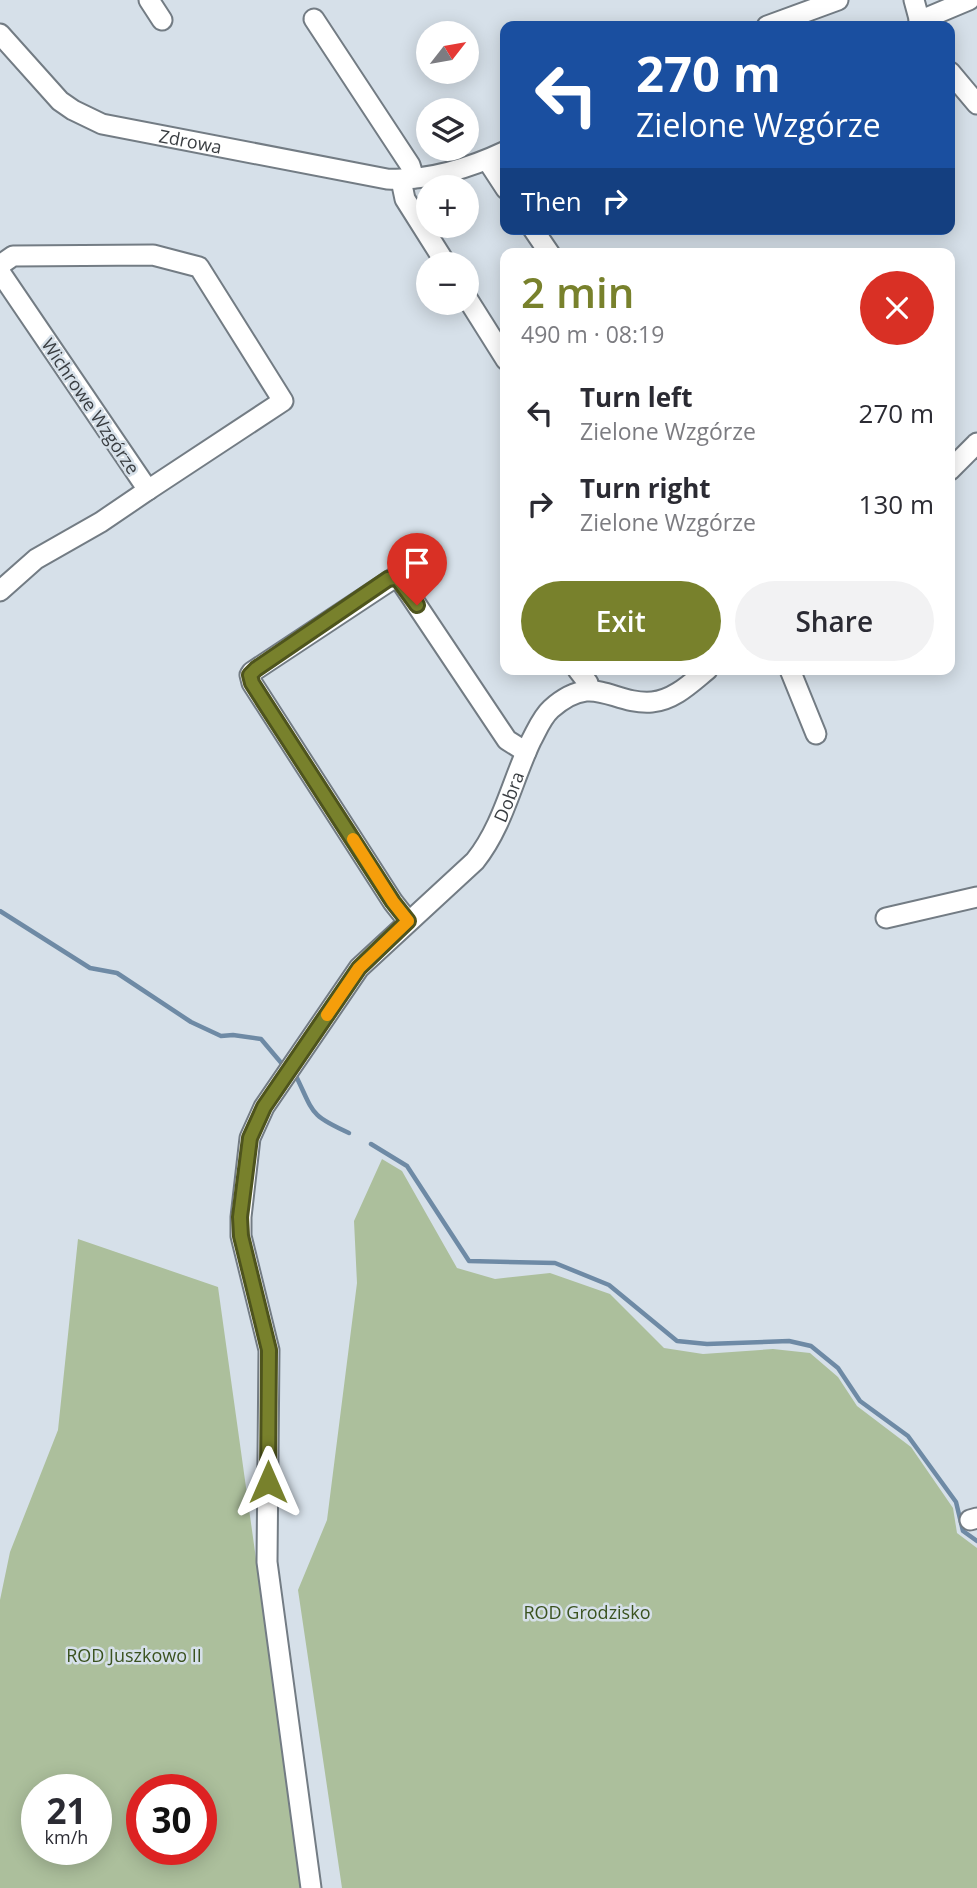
<!DOCTYPE html>
<meta charset="utf-8">
<style>
body{margin:0;font-family:"Open Sans",sans-serif;background:#f2f2f3;color:#2b2b33;height:100vh;display:flex;flex-direction:column;font-size:26px;white-space:nowrap}
*{box-sizing:border-box;margin:0}
p{font-size:23px;color:#7c7c81}
.icon{flex:none;width:38px;height:38px;fill:none;stroke:currentColor;stroke-width:2;stroke-linecap:round;stroke-linejoin:round}
.map{position:relative;flex:1;overflow:hidden}
.drawer{position:absolute;left:500px;top:248px;width:455px;height:427px;display:flex;flex-direction:column;background:#fff;border-radius:14px;box-shadow:0 4px 18px #0003}
.drawer>*{flex:none}
.hud{position:absolute;left:500px;top:21px;width:455px;height:214px;border-radius:14px;box-shadow:0 4px 18px #0003;background:#1a4fa0;color:#fff;overflow:hidden}
.needle{width:46px;rotate:59deg}
.buttons{position:absolute;left:416px;top:21px;display:grid;gap:14px}
.buttons a{display:grid;place-items:center;width:63px;height:63px;border-radius:50%;background:#fff;box-shadow:0 4px 18px #0003;font-size:35px}
.speed{position:absolute;left:21px;top:1774px;display:flex;gap:14px;font-size:35px;font-weight:700;text-align:center}
.speed>*{display:grid;place-content:center;width:91px;height:91px;border-radius:50%;background:#fff;box-shadow:0 4px 18px #0003;line-height:1}
.speed small{font-size:18px;font-weight:400}
.speed .limit{border:10px solid #d22;background:#fff;color:#111}
.pin{position:absolute;display:grid;place-items:center;width:60px;height:60px;color:#fff;margin:-72px -30px;border-radius:50% 50% 50% 0;rotate:-45deg;box-shadow:0 0 7px #0007}
.pin .icon{rotate:45deg}
.me{position:absolute;width:77px;margin:-38px;rotate:0deg;stroke-linejoin:round;filter:drop-shadow(0 0 5px #0008)}
.turn{display:flex;align-items:center;gap:24px;height:147px;padding:0 21px;font-size:32px}
.turn .icon{width:91px;height:91px;stroke-width:2.5}
.turn b{display:block;font-size:49px;line-height:60px}
.then{display:flex;align-items:center;height:66px;padding:0 21px;background:#0003;gap:14px;font-size:26px}
.round{display:grid;place-items:center;flex:none;width:74px;height:74px;border-radius:37px;background:#f2f2f3}
.overview{display:flex;align-items:center;justify-content:space-between;height:119px;padding:0 21px}
h1{font-size:42px;font-weight:600;line-height:52px;color:#78812c}
.primary-button{display:flex;gap:14px;margin-top:auto;padding:14px 21px}
.primary-button a{flex:1;height:80px;border-radius:42px;background:#78812c;color:#fff;font-size:28px;font-weight:600;line-height:80px;text-align:center}
.primary-button a+a{background:#f2f2f3;color:#2b2b33}
ul{padding:0;list-style:none}
li{display:flex;align-items:center;gap:21px;height:91px;padding:0 21px}
li div{flex:1}
li b{display:block;font-size:26px}
li em{font-style:normal}
.map>svg:first-child{display:block}
.green{fill:#acbf9c;fill-rule:evenodd}
.lines{fill:none;stroke-linecap:round;stroke-linejoin:round}
.stream{stroke:#6e8aa5;stroke-width:4.5}
.minor-casing{stroke:#737c84;stroke-width:23}
.minor{stroke:#fff;stroke-width:19}
.route-casing{stroke:#4e541d;stroke-width:18}
.route{stroke:#78812c;stroke-width:12}
.slow{stroke:#f59e0b;stroke-width:12}
.labels{text-anchor:middle;dominant-baseline:central;stroke-width:5;stroke-linejoin:round;paint-order:stroke}
.street-label{font-size:18px;fill:#393d41;stroke:#d6e0e9}
.park-label{font-size:18px;fill:#3a521f;stroke:#d6e0e9}
</style>
<div class="map">
<svg width="977" height="1888" viewBox="0 0 977 1888">
<rect width="100%" height="100%" fill="#d6e0e9"/>
<!-- green -->
<g class="green">
<path d="M 382,1159 L 402,1171 L 457,1268 L 495,1279 L 550,1273 L 610,1294 L 664,1348 L 703,1354 L 773,1349 L 810,1353 L 838,1377 L 857,1406 L 911,1447 L 953,1508 L 957,1533 L 977,1548 L 977,1888 L 342,1888 L 298,1590 L 327,1520 L 357,1283 L 354,1221 Z"/>
<path d="M 78,1239 L 218,1287 L 302,1888 L 0,1888 L 0,1600 L 10,1552 L 58,1430 ZM 37,1790 L 96,1790 L 96,1850 L 37,1850 ZM 142,1790 L 201,1790 L 201,1850 L 142,1850 Z"/>
</g>
<g class="lines">
<!-- stream -->
<g class="stream">
<path d="M 0,911 L 90,968 L 117,973 L 191,1022 L 221,1036 L 233,1035 L 261,1039 L 283,1065"/>
<path d="M 296,1076 C 314,1113 309,1115 349,1133"/>
<path d="M 371,1144 L 407,1166 L 469,1261 L 555,1263 L 609,1285 L 677,1341 L 707,1344 L 789,1341 L 811,1346 L 838,1368 L 860,1401 L 908,1436 L 956,1502 L 963,1531 L 977,1541"/>
</g>
<!-- minor casing -->
<g class="minor-casing">
<g id="minor">
<path d="M 149,0 L 162,20"/>
<path d="M 914,0 L 921,26"/>
<path d="M 314,19 L 410,165 L 414,178"/>
<path d="M 919,21 L 969,0"/>
<path d="M 767,26 L 838,0"/>
<path id="s1" d="M 0,34 L 60,101 L 73,110 L 102,124 L 387,179 C 428,181 470,168 506,151"/>
<path d="M 950,72 L 977,104"/>
<path d="M 487,160 L 506,189"/>
<path d="M 401,180 L 405,199 L 446,264"/>
<path d="M 533,229 L 550,254"/>
<path d="M 0,265 L 13,256 L 153,255 L 199,267 L 283,401 L 148,490 L 0,272"/>
<path d="M 467,298 L 506,360"/>
<path d="M 950,470 L 977,443"/>
<path d="M 0,591 L 36,559 L 101,522 L 148,490"/>
<path d="M 578,670 L 588,683 L 589,690"/>
<path d="M 790,670 L 816,734"/>
<path d="M 886,918 L 977,897"/>
<path d="M 408,921 L 393,902 L 252,683 L 250,675 L 252,672 L 394,578 L 402,583 L 507,740 L 526,752"/>
<path d="M 970,1520 L 977,1518"/>
<path id="s2" d="M 311,1888 L 267,1562 L 269,1350 L 241,1236 L 241,1217 L 250,1138 L 264,1107 L 359,968 L 475,861 C 503,826 512,781 531,741 C 537,730 542,717 551,709 C 594,671 611,705 652,702 C 674,700 691,683 707,670"/>
</g>
</g>
<!-- minor -->
<use href="#minor" class="minor"/>
</g>
<g class="lines">
<!-- route casing -->
<g class="route-casing">
<path id="route" d="M 268,1482 L 269,1350 L 241,1236 L 240,1217 L 250,1138 L 264,1107 L 359,968 L 408,921 L 393,902 L 266,705 L 252,683 L 250,675 L 256,669 L 388,579 L 394,578 L 398,579 L 417,605"/>
</g>
<!-- route -->
<use href="#route" class="route"/>
<!-- slow -->
<path class="slow" d="M 327,1015 L 359,968 L 408,921 L 393,902 L 353,839"/>
</g>
<g class="labels">
<!-- street labels -->
<g class="street-label">
<text stroke="none"><textPath href="#s1" startOffset="228">Zdrowa</textPath></text>
<text transform="translate(91 406) rotate(56)">Wichrowe Wzgórze</text>
<text stroke="none"><textPath href="#s2" startOffset="1190">Dobra</textPath></text>
</g>
<!-- park labels -->
<g class="park-label">
<text x="587" y="1612">ROD Grodzisko</text>
<text x="134" y="1655">ROD Juszkowo II</text>
</g>
</g>
</svg>
<div class="buttons">
<a><svg class="needle" viewBox="-14 -14 28 28"><path d="M0-13l5 13h-10z" fill="#e53935"/><path d="M0 13l5-13h-10z" fill="#7c7c81"/></svg></a>
<a><svg class="icon" aria-label="layers" viewBox="0 0 24 24"><path d="M12 4l9 5-9 5-9-5zM3 14l9 5 9-5"/></svg></a>
<a>+</a>
<a>−</a>
</div>
<div class="speed"><div>21<small>km/h</small></div><div class="limit">30</div></div>
<div class="pin" style="left:417px;top:605px;background:#d93025"><svg class="icon" aria-label="arrive" viewBox="0 0 24 24"><path d="M6 21V4h12l-3 4 3 4H6"/></svg></div>
<svg class="me" style="left:268px;top:1482px" viewBox="-20 -20 40 40"><path d="M0-17L14 15 0 8-14 15z" fill="#78812c" stroke="#fff" stroke-width="4"/></svg>
<div class="hud">
<div class="turn"><svg class="icon" aria-label="left" viewBox="0 0 24 24"><path d="M17 20v-9H6M10 6l-5 5 5 5"/></svg><div><b>270 m</b>Zielone Wzgórze</div></div>
<div class="then">Then<svg class="icon" aria-label="right" viewBox="0 0 24 24"><path d="M7 20v-9h11M14 6l5 5-5 5"/></svg></div>
</div>
<section class="drawer">
<div class="overview"><div><h1>2 min</h1><p>490 m · 08:19</p></div><a class="round" style="background:#d93025;color:#fff"><svg class="icon" aria-label="close" viewBox="0 0 24 24"><path d="M6 6l12 12M18 6L6 18"/></svg></a></div>
<ul>
<li><svg class="icon" aria-label="left" viewBox="0 0 24 24"><path d="M17 20v-9H6M10 6l-5 5 5 5"/></svg><div><b>Turn left</b><p>Zielone Wzgórze</p></div><em>270 m</em></li>
<li><svg class="icon" aria-label="right" viewBox="0 0 24 24"><path d="M7 20v-9h11M14 6l5 5-5 5"/></svg><div><b>Turn right</b><p>Zielone Wzgórze</p></div><em>130 m</em></li>
</ul>
<div class="primary-button"><a>Exit</a><a>Share</a></div>
</section>
</div>
